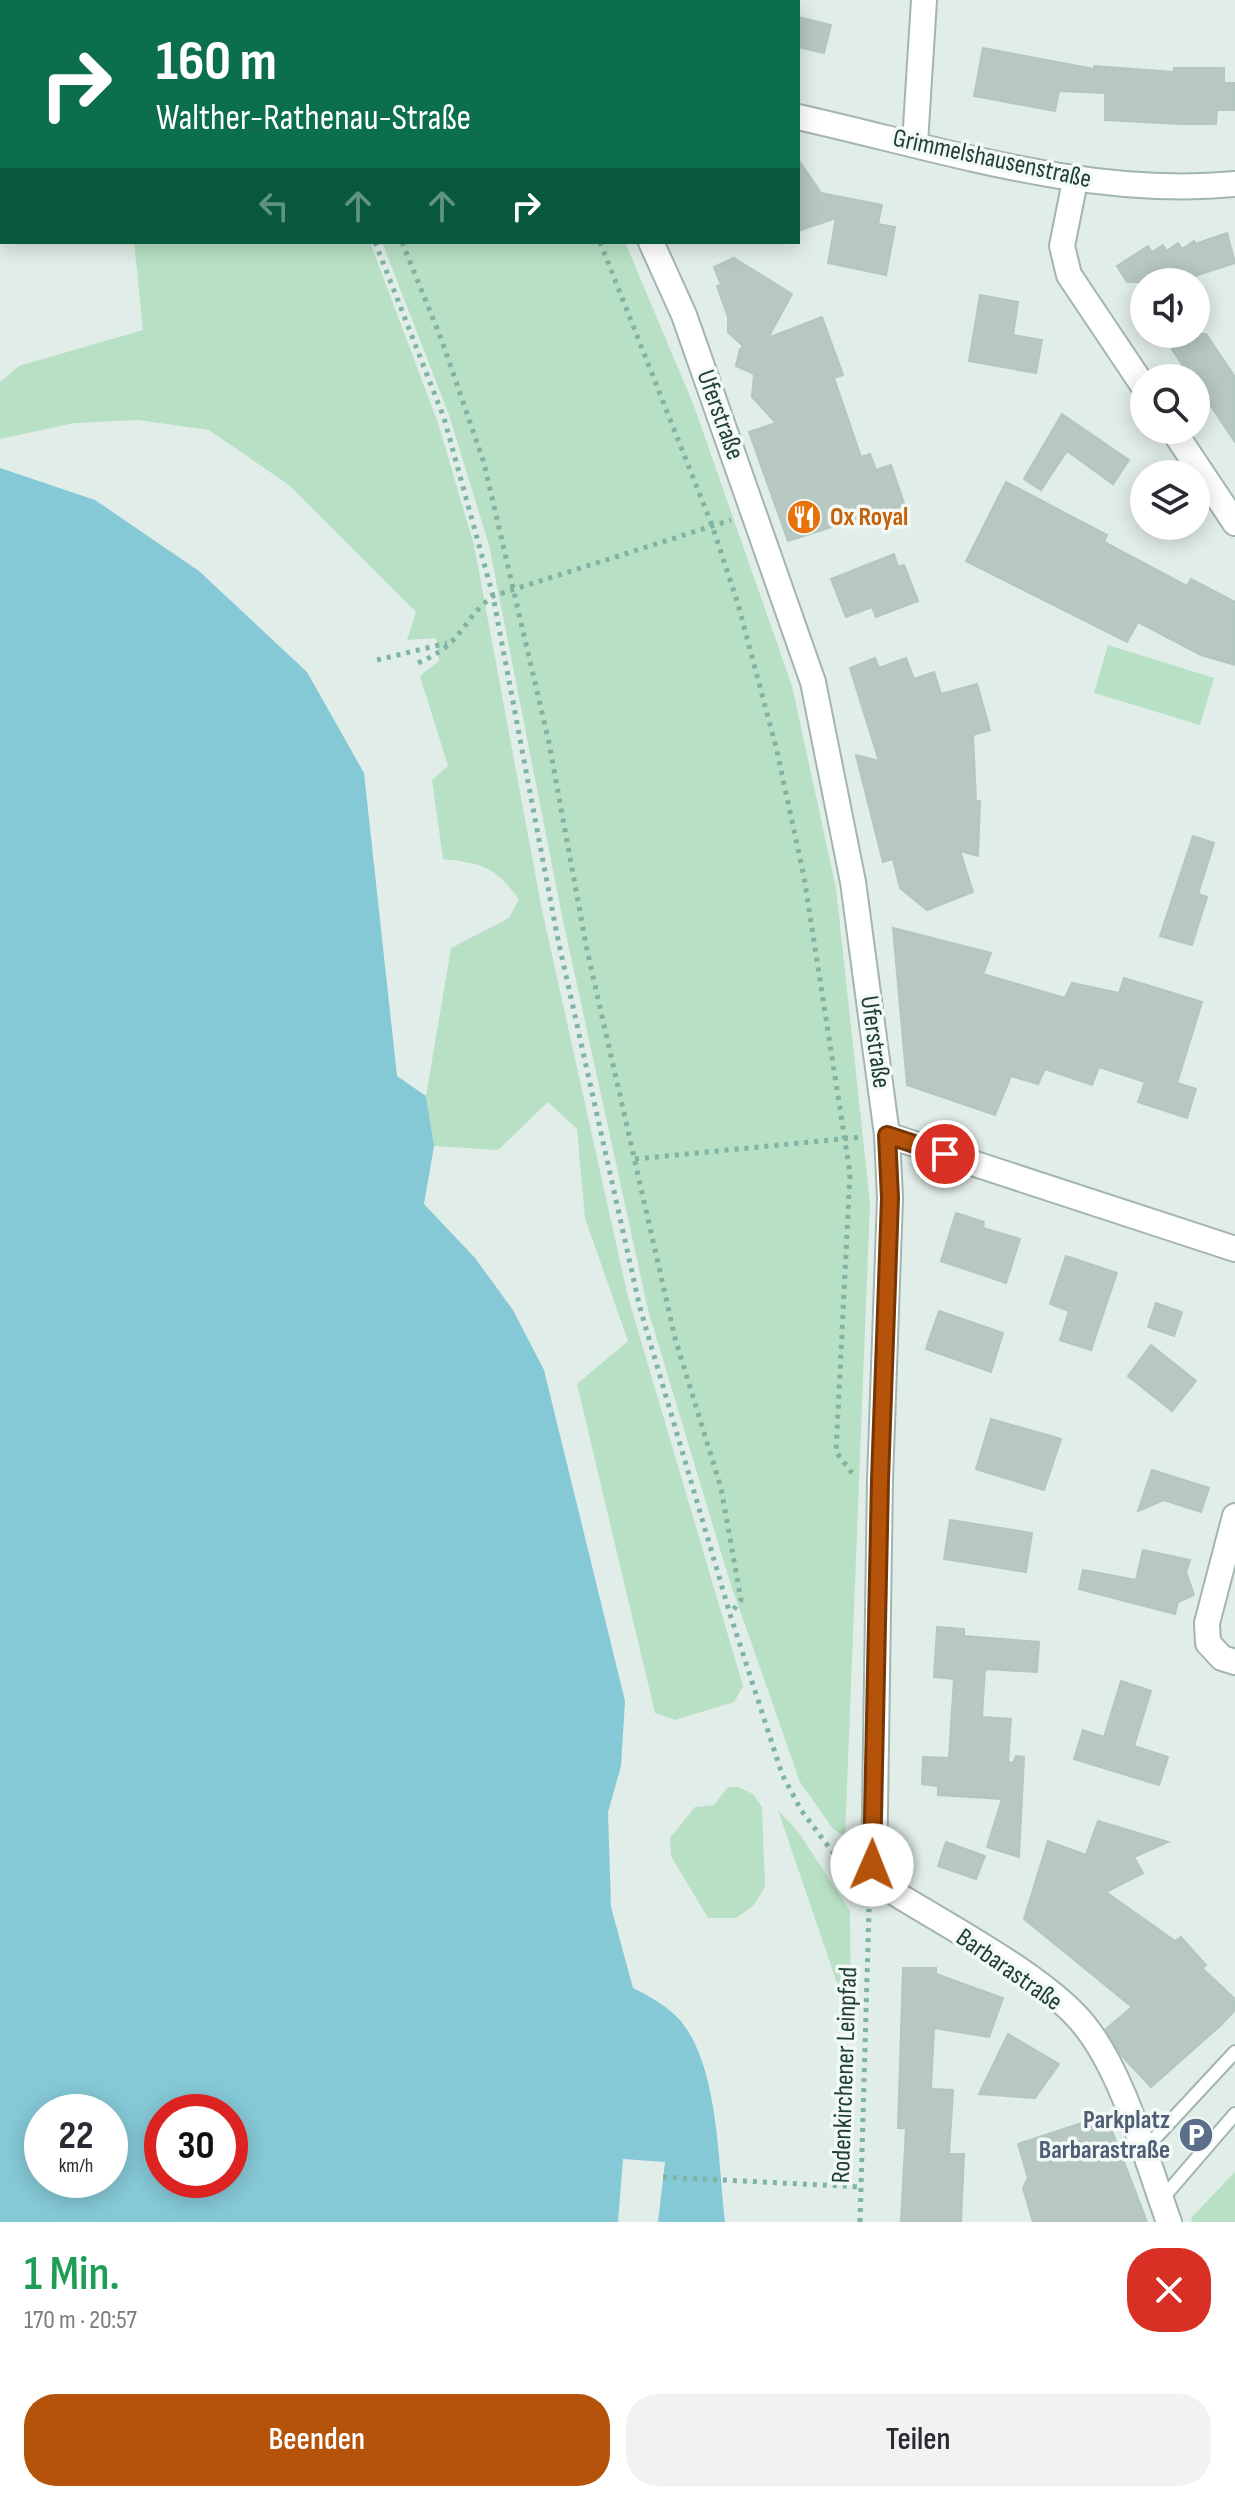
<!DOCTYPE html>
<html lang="de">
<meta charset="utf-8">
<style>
body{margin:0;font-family:"Sofia Sans Condensed",sans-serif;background:#f2f2f3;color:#2b2b33;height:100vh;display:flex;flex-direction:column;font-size:30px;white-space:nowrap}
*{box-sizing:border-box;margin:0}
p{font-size:26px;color:#7c7c81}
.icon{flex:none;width:44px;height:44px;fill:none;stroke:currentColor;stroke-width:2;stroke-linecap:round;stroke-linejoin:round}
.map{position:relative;height:2222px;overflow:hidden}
.side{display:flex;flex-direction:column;background:#fff;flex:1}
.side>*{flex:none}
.guide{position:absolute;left:0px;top:0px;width:800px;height:244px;box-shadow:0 4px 20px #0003;background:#0b6e4f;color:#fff;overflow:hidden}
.buttons{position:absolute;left:1130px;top:268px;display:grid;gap:16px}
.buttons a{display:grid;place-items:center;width:80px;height:80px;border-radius:50%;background:#fff;box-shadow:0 4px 20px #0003;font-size:40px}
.speed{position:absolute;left:24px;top:2094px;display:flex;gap:16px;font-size:40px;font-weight:700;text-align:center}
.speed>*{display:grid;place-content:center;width:104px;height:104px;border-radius:50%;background:#fff;box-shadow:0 4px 20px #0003;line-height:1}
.speed small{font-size:20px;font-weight:400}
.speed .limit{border:12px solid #d22;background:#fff;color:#111}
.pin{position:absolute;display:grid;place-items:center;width:68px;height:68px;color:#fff;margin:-34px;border:4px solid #fff;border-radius:50%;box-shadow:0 2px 8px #0007}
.me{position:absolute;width:88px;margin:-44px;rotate:1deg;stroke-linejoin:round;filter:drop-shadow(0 0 6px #0008)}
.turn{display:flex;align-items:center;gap:28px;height:168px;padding:0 24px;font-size:36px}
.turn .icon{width:104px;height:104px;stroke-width:2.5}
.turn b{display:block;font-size:56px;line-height:68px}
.lanes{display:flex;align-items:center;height:76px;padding:0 24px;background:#0003;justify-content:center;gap:40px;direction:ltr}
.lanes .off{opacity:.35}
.round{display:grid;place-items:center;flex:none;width:84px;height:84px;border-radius:32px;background:#f2f2f3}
.overview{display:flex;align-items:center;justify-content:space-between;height:136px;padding:0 24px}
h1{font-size:48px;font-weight:600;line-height:60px;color:#1e9e55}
.button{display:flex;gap:16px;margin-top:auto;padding:16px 24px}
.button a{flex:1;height:92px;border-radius:32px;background:#b45309;color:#fff;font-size:32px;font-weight:600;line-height:92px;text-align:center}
.button a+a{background:#f2f2f3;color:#2b2b33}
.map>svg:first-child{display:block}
.green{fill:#b8e0c4}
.water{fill:#85c9d6;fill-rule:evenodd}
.pier{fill:#e1ede8}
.building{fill:#b6c8c1;stroke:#b3c7bf;stroke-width:2}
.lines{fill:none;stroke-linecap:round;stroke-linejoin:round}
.lane-casing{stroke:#a3b5af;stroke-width:16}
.street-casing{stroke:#a3b5af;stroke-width:28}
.path{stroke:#7fb3a4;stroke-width:5;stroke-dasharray:4 6;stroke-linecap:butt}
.lane{stroke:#fff;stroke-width:12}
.street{stroke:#fff;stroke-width:24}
.route-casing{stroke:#753606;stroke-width:20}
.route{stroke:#b45309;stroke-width:14}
.labels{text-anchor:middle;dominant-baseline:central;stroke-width:7;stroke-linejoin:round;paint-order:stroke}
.street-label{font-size:26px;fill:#203f37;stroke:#f2f9f6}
.food-label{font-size:26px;font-weight:bold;fill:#c56008;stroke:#f2f9f6;text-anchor:start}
.service-label{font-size:26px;font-weight:bold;fill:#4e5e75;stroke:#f2f9f6;text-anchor:end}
</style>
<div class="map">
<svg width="1235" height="2222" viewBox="0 0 1235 2222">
<rect width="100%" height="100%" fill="#e1ede8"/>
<!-- green -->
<g class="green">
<path d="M 134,242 L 370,242 L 438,423 L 474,545 L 542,910 L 628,1297 L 743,1686 L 734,1702 L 675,1720 L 655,1713 L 577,1384 L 628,1341 L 585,1218 L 577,1129 L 548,1102 L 498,1150 L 434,1146 L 426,1096 L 451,948 L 509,918 L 519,899 C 495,867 482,863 443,859 L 432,780 L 448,766 L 420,676 L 439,661 L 436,638 L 407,640 L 416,612 L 289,485 L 209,430 L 138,420 L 74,423 L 0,439 L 0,382 L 19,366 L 143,330 Z"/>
<path d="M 382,242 L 625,242 L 694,406 L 792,686 L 836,888 L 870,1203 L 845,1836 L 833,1829 L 800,1782 L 729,1579 L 648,1310 L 562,916 L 489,545 L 449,415 Z"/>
<path d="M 1108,645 L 1214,678 L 1200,725 L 1094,693 Z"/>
<path d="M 728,1787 L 738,1787 L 753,1794 L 762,1807 L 765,1887 L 753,1906 L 736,1918 L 708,1918 L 671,1856 L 670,1838 L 695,1807 L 714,1805 Z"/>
<path d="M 778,1810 L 799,1833 L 850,1911 L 851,2024 Z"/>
<path d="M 1235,2172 L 1235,2222 L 1192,2222 L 1191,2218 Z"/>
</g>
<!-- water -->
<path class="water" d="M 0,468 L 95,500 L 199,571 L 307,672 L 364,773 L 397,1076 L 426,1096 L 434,1146 L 424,1204 L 475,1258 L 513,1310 L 544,1370 L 625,1701 L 621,1766 L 608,1812 L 611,1907 L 633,1988 C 649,1996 666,2005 679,2019 C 719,2064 718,2163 725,2222 L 0,2222 ZM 42,2112 L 110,2112 L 110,2180 L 42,2180 ZM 162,2112 L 230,2112 L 230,2180 L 162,2180 Z"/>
<!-- pier -->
<path class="pier" d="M 623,2159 L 665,2162 L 658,2222 L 618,2222 Z"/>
<!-- building -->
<g class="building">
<path d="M 798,17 L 831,25 L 824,53 L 798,47 Z"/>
<path d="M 983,48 L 1094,69 L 1094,66 L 1174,72 L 1174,68 L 1224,68 L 1224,83 L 1235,83 L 1235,110 L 1217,110 L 1216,124 L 1181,124 L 1105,120 L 1105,93 L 1059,91 L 1055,111 L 974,96 Z"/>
<path d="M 798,159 L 821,193 L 882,205 L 878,224 L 895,227 L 886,275 L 828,263 L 836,218 L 798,231 Z"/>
<path d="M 1227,233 L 1235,263 L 1177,282 L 1127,282 L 1117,266 L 1148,246 L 1152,252 L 1163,245 L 1167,251 L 1178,243 L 1182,249 L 1194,241 L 1195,244 Z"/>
<path d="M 734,258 L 792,294 L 768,338 L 822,317 L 843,375 L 834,378 L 861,457 L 870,454 L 876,470 L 891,465 L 907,512 L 873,523 L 869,515 L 788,541 L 749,432 L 776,423 L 752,397 L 754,374 L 736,366 L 740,349 L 744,347 L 728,332 L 728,317 L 717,286 L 721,285 L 714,267 Z"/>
<path d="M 980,295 L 1018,302 L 1013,335 L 1042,340 L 1036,373 L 969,361 Z"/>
<path d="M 1162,334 L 1206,334 L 1235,377 L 1235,442 L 1196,384 L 1196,378 L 1191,378 Z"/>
<path d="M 1062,414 L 1129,460 L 1113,484 L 1067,451 L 1041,490 L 1024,479 Z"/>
<path d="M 1006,482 L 1107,535 L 1104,542 L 1187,586 L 1191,579 L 1235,602 L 1235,665 L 1201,655 L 1138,622 L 1127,642 L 966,561 Z"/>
<path d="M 894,554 L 898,567 L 904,565 L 918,601 L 876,617 L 872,607 L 846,617 L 831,579 Z"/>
<path d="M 875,658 L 879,668 L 906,658 L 914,679 L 934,672 L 941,694 L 977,684 L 990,730 L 973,735 L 976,801 L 980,801 L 978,856 L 960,851 L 973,892 L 927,910 L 900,888 L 893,859 L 883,862 L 856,755 L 879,761 L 850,668 Z"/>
<path d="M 1193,836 L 1214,843 L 1198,894 L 1207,897 L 1192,945 L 1160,936 Z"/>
<path d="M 893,928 L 991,953 L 983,974 L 1065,998 L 1072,983 L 1119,993 L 1124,978 L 1202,1002 L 1177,1083 L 1196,1089 L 1187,1118 L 1138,1102 L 1145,1082 L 1099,1067 L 1092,1085 L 1045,1069 L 1038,1084 L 1011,1076 L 995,1115 L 907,1085 Z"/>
<path d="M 956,1213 L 984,1222 L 983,1228 L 1020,1239 L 1006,1283 L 941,1261 Z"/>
<path d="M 1066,1256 L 1117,1273 L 1091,1350 L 1060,1340 L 1069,1311 L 1050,1304 Z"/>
<path d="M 1156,1303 L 1182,1312 L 1174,1336 L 1148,1327 Z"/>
<path d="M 939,1311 L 1003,1333 L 991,1372 L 926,1349 Z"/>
<path d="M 1151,1345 L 1196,1381 L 1172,1411 L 1128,1376 Z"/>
<path d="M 991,1419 L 1061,1439 L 1044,1490 L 976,1469 Z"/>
<path d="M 1152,1470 L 1209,1488 L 1201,1512 L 1164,1500 L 1138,1511 Z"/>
<path d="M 950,1520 L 1032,1533 L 1026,1572 L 944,1559 Z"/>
<path d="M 1143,1550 L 1190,1560 L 1186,1572 L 1194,1595 L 1178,1602 L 1175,1614 L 1079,1589 L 1083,1570 L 1136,1580 Z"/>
<path d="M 937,1627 L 964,1629 L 964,1636 L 1039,1642 L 1037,1672 L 985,1669 L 982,1717 L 1011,1719 L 1008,1762 L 1013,1763 L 1016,1756 L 1024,1757 L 1019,1857 L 987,1847 L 1002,1799 L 938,1795 L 938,1786 L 922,1784 L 923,1757 L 949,1758 L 954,1679 L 934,1677 Z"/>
<path d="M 1121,1681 L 1151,1691 L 1134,1746 L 1168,1757 L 1159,1785 L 1074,1759 L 1083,1730 L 1104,1737 Z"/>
<path d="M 1098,1821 L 1168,1842 L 1134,1857 L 1143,1873 L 1106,1892 L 1175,1941 L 1181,1937 L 1206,1965 L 1202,1968 L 1235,1999 L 1235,2010 L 1221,2025 L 1151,2087 L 1120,2054 L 1106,2029 L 1132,2007 L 1024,1919 L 1048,1841 L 1086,1855 Z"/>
<path d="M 946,1842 L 985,1856 L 976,1879 L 938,1866 Z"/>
<path d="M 903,1968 L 936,1968 L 936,1974 L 1003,1998 L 989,2037 L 934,2028 L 931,2089 L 953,2090 L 949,2154 L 964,2154 L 961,2222 L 901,2222 L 906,2128 L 898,2128 Z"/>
<path d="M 1008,2034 L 1059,2064 L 1035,2098 L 979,2094 Z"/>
<path d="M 1106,2115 L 1147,2222 L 1033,2222 L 1023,2188 L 1028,2178 L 1018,2144 Z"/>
</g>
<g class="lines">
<!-- lane casing -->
<g class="lane-casing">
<g id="lane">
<path d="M 1144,2150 L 1235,2052"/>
<path d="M 1161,2200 L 1235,2114"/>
</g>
</g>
<!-- street casing -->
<g class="street-casing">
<g id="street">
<path d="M 536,0 L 537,2"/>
<path d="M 798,117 C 941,149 1087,198 1235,184"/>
<path d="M 915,143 L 924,0"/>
<path d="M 1075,181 L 1062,246 L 1069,275 L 1144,387"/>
<path d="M 651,242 L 684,315 L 813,682 L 853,882 L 887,1135 L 890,1198 L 880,1480 L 874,1876 L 885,1887 C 940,1922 1047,1977 1085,2026 C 1124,2075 1147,2162 1169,2222"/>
<path d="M 1173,430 L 1235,523"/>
<path d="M 887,1135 L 1235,1249"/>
<path d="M 1235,1516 L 1207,1623 L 1208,1643 L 1222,1658 L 1235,1662"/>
</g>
</g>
<!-- path -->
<g class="path">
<path d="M 250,0 L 251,2"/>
<path d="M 282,0 L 283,2"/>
<path d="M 488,0 L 489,2"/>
<path d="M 375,242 L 444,418 L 493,596 L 557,935 L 640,1308 L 730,1614 L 782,1774 L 801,1810 L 846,1870"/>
<path d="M 402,242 L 442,341 L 484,463 L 549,743 L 587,950 L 675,1338 L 721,1488 L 741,1600 L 731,1613"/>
<path d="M 600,242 L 713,528 L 738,604 L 777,751 L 804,877 L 850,1173 L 836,1452 L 852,1473"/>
<path d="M 377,660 L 447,643"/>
<path d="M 418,663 C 465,643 459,622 493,596 L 731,520"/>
<path d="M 635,1159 L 862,1137"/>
<path d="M 663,2177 L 860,2187"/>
<path d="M 860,2222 L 869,1909"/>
</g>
<!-- lane -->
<use href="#lane" class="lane"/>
<!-- street -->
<use href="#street" class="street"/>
</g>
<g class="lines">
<!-- route casing -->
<g class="route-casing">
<path id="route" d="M 872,1865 L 880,1480 L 890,1198 L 887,1135 L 945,1154"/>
</g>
<!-- route -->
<use href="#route" class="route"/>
</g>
<!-- icons -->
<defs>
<g id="restaurant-disc" transform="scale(1.8)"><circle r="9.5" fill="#e8710a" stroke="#f2f9f6"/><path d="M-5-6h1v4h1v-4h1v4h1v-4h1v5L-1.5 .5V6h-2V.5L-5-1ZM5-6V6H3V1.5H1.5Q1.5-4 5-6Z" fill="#fff"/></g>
<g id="parking-disc" transform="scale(1.8)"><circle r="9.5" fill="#5c6f8a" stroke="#f2f9f6"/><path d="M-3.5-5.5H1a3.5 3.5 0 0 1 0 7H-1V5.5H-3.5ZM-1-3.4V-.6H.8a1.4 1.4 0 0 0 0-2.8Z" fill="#fff"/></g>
</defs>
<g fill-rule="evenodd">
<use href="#restaurant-disc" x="804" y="517"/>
<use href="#parking-disc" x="1196" y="2135"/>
</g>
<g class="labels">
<!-- street labels -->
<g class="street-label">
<text transform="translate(992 159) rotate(12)">Grimmelshausenstraße</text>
<text transform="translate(720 415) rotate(70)">Uferstraße</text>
<text transform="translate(875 1042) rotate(82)">Uferstraße</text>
<text transform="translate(1009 1970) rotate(35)">Barbarastraße</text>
<text transform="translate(845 2075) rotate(-88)">Rodenkirchener Leinpfad</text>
</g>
<!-- food labels -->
<g class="food-label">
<text x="830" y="517">Ox Royal</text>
</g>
<!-- service labels -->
<g class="service-label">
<text x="1170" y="2120">Parkplatz<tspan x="1170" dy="30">Barbarastraße</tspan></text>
</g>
</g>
</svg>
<div class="buttons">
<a><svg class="icon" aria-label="sound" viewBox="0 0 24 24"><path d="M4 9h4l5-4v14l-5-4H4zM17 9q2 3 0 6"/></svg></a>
<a><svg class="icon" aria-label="search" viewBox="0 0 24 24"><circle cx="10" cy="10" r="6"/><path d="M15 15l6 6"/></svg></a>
<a><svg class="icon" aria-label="layers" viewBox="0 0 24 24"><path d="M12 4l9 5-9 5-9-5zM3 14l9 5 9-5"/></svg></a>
</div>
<div class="speed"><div>22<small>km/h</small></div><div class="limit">30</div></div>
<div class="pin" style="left:945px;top:1154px;background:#d93025"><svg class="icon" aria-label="arrive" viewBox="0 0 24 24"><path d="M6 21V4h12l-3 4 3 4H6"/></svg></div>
<svg class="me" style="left:872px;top:1865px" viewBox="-20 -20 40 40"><circle r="19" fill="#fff"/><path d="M0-13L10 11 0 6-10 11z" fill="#b45309"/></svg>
<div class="guide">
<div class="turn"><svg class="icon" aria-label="right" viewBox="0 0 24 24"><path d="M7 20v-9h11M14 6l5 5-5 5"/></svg><div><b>160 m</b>Walther-Rathenau-Straße</div></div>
<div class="lanes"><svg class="icon off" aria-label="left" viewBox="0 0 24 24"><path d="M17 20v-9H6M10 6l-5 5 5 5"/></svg><svg class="icon off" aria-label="ahead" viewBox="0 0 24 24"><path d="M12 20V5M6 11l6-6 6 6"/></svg><svg class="icon off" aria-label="ahead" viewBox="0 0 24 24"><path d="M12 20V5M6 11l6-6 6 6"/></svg><svg class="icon" aria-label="right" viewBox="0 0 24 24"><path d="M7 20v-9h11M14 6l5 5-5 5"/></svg></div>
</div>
</div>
<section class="side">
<div class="overview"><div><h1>1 Min.</h1><p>170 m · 20:57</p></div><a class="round" style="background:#d93025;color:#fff"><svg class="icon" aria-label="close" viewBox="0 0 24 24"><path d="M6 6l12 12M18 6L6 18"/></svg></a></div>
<div class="button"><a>Beenden</a><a>Teilen</a></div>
</section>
